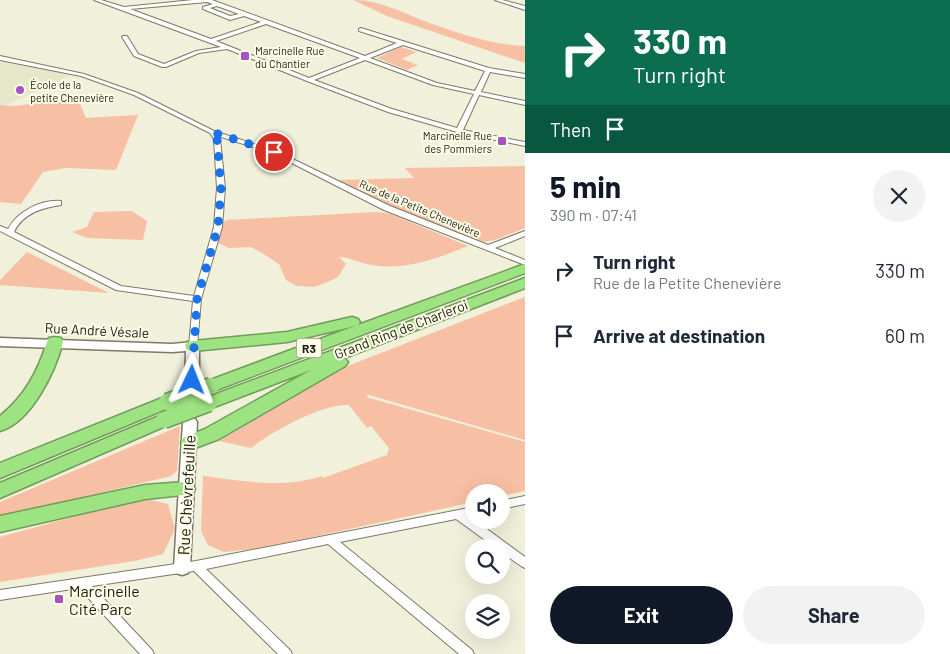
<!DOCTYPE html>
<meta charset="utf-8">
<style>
body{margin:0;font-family:Barlow,sans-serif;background:#f2f2f3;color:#1f2937;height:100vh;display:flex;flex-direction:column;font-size:19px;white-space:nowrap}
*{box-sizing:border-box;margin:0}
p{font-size:16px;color:#747a83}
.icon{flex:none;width:28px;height:28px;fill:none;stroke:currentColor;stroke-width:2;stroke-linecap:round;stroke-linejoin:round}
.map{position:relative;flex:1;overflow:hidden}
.details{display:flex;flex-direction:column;background:#fff;width:425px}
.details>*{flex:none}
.hud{background:#0b6e4f;color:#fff;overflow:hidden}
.buttons{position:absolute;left:465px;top:484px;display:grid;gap:10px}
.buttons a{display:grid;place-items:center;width:45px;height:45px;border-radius:50%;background:#fff;box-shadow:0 5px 20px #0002;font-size:25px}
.pin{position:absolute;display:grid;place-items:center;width:42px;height:42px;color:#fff;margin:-21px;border:2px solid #fff;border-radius:50%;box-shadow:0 1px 5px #0007}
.me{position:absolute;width:55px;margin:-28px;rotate:2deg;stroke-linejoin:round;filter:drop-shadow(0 0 4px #0008)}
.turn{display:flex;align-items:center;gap:18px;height:105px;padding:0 25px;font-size:22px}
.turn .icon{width:65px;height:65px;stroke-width:2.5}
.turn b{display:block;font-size:35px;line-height:42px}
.then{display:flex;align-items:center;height:48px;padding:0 25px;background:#0003;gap:10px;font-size:19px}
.round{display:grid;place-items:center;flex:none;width:52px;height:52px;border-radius:26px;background:#f2f2f3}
.summary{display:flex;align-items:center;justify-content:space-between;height:85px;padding:0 25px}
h1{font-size:30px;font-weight:700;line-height:38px;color:#111827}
.cta{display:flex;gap:10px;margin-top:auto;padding:10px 25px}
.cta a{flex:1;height:58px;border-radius:30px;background:#111827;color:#fff;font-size:20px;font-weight:700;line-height:58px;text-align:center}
.cta a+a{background:#f2f2f3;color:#1f2937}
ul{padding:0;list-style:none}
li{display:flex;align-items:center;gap:15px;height:65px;padding:0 25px}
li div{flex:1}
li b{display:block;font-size:19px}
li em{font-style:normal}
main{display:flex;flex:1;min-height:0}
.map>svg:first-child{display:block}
.built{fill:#e6e6c9}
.green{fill:#f7bfa3}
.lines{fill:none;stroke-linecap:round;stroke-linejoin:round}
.street-casing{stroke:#7a7a67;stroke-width:2}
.secondary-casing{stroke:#7a7a67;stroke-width:3}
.highway-casing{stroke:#709d5a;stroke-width:3}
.street{fill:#fff;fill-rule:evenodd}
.secondary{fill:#fff;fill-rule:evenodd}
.highway{fill:#9ee381;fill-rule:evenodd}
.highway-bridge-casing{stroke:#709d5a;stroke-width:19;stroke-linecap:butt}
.highway-bridge{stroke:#9ee381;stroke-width:16}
.route{stroke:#1a73e8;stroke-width:9;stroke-dasharray:0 16.2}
.poi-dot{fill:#a652c1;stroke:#fefee8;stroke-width:2}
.labels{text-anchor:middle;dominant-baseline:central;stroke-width:4;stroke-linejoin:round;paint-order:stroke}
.far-poi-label{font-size:11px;fill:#1a1a12;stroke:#fefee8;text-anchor:start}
.far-street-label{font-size:11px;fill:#1a1a12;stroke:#fefee8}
.shield{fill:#fefee8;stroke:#5e5e52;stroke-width:1}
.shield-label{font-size:12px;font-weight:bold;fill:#1a1a12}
.street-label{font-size:14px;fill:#1a1a12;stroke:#fefee8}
.near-street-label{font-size:16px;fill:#1a1a12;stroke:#fefee8}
.near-poi-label{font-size:16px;fill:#1a1a12;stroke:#fefee8;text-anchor:start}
</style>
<main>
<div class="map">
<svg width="525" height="654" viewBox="0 0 525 654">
<rect width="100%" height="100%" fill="#f0f0db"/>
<!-- built -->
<path class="built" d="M 0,61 L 42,68 L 70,76 L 8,104 L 0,105 Z"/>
<!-- green -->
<g class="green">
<path d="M 353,0 C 380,0 403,13 427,22 C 458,33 492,45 525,46 L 525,63 L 387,16 Z"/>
<path d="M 401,47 L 416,52 L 402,59 L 418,65 L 407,70 L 377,58 Z"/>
<path d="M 77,97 L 86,118 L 138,115 L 116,170 L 65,168 L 43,172 L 21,204 L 0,202 L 0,105 L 16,106 Z"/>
<path d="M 525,166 L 525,228 L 495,240 L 484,242 L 400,211 L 338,180 L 414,178 L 405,168 Z"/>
<path d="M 132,211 L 147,221 L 143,240 L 87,238 L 72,232 L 87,227 L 94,212 Z"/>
<path d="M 377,212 L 391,214 L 468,246 C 439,258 405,271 373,265 C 361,264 350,257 339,257 L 346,264 L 338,277 L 330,281 L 314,287 L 297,286 L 286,280 L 279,264 L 262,253 L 251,247 L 229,248 L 218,243 L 223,222 L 227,220 Z"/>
<path d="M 27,252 L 109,293 L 0,285 L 0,280 Z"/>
<path d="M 525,297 L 525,440 L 369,395 L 366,397 L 525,442 L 525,491 L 501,496 L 501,492 L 474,492 L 474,502 L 262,548 L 224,552 L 208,545 L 201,531 L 203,476 C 244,481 282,489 322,476 L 323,478 L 387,455 L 389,448 L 371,426 L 367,428 L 349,405 C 321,404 273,431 251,448 L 219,441 L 345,367 Z"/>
<path d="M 180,426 L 177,471 L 171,476 L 0,517 L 0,502 Z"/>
<path d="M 142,498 L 168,504 L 175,529 L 163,554 L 134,561 L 0,582 L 0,537 Z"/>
</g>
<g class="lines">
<!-- street casing -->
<g class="street-casing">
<g id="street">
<path d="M 94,0 L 101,0 L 124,7 L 193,0 L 212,0 L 365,56 L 397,43 L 359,31 L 359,29 L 361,28 L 489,68 L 525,74 L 525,78 L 490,72 L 481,92 L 525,101 L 525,105 L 479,95 L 463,130 L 525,142 L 525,146 L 457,132 L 388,112 L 307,81 L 227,49 L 199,53 L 166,67 L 162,67 L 134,56 L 122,37 L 123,36 L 127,36 L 138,54 L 164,64 L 196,51 L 221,47 ZM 207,2 L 213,4 L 203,7 L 203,9 L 230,20 L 244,16 L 261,22 L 211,39 L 130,9 ZM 217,6 L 239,14 L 230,16 L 210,8 ZM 266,24 L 360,58 L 309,78 L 216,41 ZM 403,45 L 485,71 L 475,91 L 437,83 L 370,58 ZM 365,60 L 433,85 L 474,94 L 457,128 L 392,109 L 314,80 Z"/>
<path d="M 495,0 L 502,0 L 525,6 L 525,10 Z"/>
<path d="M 0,56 L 84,74 L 138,93 L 214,131 L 276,151 L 390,206 L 488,245 L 525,231 L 525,236 L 495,248 L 525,260 L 525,265 L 384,210 L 272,153 L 218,136 L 220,139 L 225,188 L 222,227 L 201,299 L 197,346 L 196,348 L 190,348 L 189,346 L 193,301 L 116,290 L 0,231 L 0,226 L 8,229 C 17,212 41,199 61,201 L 61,205 C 42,208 23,213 14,232 L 121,286 L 194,296 L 214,227 L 217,188 L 214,139 L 210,133 L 134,95 L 81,76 L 0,60 Z"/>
<path d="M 525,496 L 525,504 L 501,509 L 501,501 Z"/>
<path d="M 474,507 L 474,515 L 469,516 L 525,557 L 525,568 L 521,566 L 501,552 L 501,548 L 496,548 L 456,519 L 340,542 L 472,650 L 474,654 L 459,654 L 328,544 L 206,569 L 290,650 L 292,654 L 278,654 L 194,571 L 92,586 L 152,650 L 154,654 L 140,654 L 79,588 L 0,600 L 0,590 L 196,561 Z"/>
</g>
</g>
<!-- secondary casing -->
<g class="secondary-casing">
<g id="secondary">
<path d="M 0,338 L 172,344 L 193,342 L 199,346 L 199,380 L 192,384 L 185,380 L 186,351 L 172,352 L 0,346 Z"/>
<path d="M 190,417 L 195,419 L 197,422 L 190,568 L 188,573 L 182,575 L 176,573 L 174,568 L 183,422 L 185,419 Z"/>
</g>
</g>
<!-- highway casing -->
<g class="highway-casing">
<g id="highway">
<path d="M 525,264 L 525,273 L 211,392 L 205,390 L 202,386 L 205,382 L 355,326 L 287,342 L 193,351 L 187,350 L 185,346 L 187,342 L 193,341 L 287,332 L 352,317 L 358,319 L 360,322 L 358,325 Z"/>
<path d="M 525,278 L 525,288 L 344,358 L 348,362 L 345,366 L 219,439 L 190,450 L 183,448 L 181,443 L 183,438 L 205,429 L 311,370 L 209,409 L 203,407 L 200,403 L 203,399 Z"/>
<path d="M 55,337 L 61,338 L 63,342 C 55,371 32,422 0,431 L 0,416 C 25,396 38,371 47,342 L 49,338 Z"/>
<path d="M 167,396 L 173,398 L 176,402 L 173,406 L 0,478 L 0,463 Z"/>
<path d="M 164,414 L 170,416 L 173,420 L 170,424 L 0,498 L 0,483 Z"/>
<path d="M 185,482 L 192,484 L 195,489 L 192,494 L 145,499 L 0,532 L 0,516 L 145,485 Z"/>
</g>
</g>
<!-- street -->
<use href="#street" class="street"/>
<!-- secondary -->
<use href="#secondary" class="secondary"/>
<!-- highway -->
<use href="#highway" class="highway"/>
<!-- highway-bridge casing -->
<g class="highway-bridge-casing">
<g id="highway-bridge">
<path d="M 167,402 L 211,386"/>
<path d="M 164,420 L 209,403"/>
</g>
</g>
<!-- highway-bridge -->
<use href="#highway-bridge" class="highway-bridge"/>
</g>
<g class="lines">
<!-- route -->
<path class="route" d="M 192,380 L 197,299 L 218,227 L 221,188 L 217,139 L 212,132 L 274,152"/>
</g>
<!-- markers -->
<g class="poi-dot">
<rect x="240" y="51" width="10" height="10" rx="2.5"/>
<circle cx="20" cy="90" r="5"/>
<rect x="497" y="136" width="10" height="10" rx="2.5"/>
<rect x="54" y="594" width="10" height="10" rx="2.5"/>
</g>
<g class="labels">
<!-- far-poi labels -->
<g class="far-poi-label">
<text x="255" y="50">Marcinelle Rue<tspan x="255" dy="13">du Chantier</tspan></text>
<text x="30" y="84">École de la<tspan x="30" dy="13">petite Chenevière</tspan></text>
<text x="492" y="135" text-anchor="end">Marcinelle Rue<tspan x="492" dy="13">des Pommiers</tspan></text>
</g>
<!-- far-street labels -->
<g class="far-street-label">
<text transform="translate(420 208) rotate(23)">Rue de la Petite Chenevière</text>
</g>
<!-- shield labels -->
<rect class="shield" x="296.5" y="338.5" width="25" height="19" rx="4"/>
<g class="shield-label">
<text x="309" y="348">R3</text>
</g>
<!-- street labels -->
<g class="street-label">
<text transform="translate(401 329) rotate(-21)">Grand Ring de Charleroi</text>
<text transform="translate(97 330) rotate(3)">Rue André Vésale</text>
</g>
<!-- near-street labels -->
<g class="near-street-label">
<text transform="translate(186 495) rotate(-87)">Rue Chèvrefeuille</text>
</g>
<!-- near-poi labels -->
<g class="near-poi-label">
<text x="69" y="590">Marcinelle<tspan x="69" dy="18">Cité Parc</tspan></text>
</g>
</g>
</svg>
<div class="buttons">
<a><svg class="icon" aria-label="sound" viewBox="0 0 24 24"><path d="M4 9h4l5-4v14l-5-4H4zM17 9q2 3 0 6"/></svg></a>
<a><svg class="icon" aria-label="search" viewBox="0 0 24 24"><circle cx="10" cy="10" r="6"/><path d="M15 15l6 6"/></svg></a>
<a><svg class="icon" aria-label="layers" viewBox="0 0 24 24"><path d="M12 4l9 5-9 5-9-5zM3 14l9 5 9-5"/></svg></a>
</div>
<div class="pin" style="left:274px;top:152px;background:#d93025"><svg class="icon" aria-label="arrive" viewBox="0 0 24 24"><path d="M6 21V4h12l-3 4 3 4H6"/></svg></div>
<svg class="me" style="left:192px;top:380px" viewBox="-20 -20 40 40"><path d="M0-17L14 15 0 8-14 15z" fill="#1a73e8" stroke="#fff" stroke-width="4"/></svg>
</div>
<section class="details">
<div class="hud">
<div class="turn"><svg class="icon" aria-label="right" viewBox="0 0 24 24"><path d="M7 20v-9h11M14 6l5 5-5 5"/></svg><div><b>330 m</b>Turn right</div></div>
<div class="then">Then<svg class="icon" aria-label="arrive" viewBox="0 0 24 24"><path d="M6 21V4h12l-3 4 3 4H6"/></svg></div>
</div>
<div class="summary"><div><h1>5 min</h1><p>390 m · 07:41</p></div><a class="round"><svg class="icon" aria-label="close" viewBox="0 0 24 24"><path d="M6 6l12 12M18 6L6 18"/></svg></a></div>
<ul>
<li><svg class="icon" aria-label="right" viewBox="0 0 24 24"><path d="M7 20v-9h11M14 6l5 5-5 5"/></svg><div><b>Turn right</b><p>Rue de la Petite Chenevière</p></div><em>330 m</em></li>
<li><svg class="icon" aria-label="arrive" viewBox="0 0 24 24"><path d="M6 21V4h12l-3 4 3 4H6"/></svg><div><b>Arrive at destination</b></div><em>60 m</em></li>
</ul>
<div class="cta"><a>Exit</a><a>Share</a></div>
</section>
</main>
